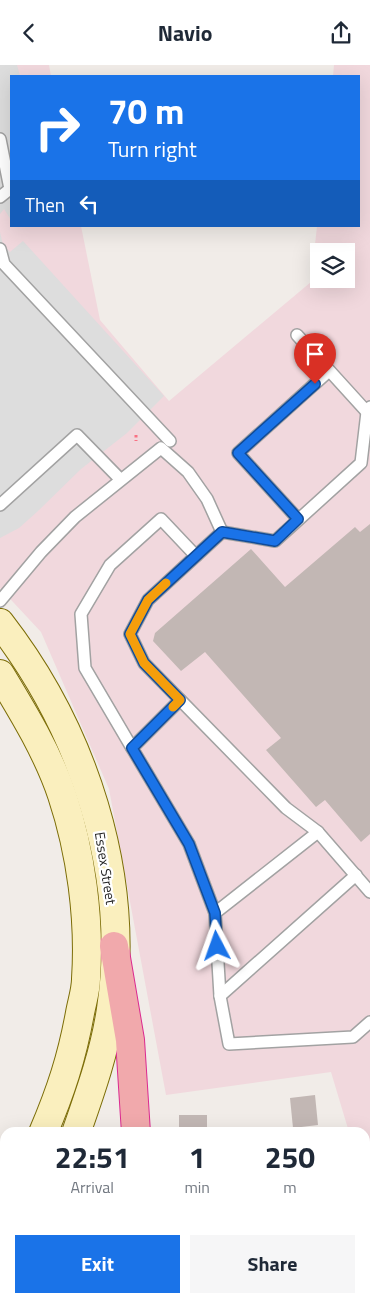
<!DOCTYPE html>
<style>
body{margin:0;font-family:"Titillium Web",sans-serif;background:#f6f6f7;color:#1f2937;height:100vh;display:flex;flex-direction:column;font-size:19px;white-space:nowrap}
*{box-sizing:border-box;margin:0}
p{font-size:16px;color:#747a83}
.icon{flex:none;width:28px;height:28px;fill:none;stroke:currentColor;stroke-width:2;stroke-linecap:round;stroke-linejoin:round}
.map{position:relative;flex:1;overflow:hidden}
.sheet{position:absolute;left:0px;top:1062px;width:370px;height:176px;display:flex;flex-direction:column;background:#fff;border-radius:15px 15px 0 0;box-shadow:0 5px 20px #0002}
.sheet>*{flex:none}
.banner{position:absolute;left:10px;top:10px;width:350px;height:152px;border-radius:0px;box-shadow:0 5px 20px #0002;background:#1a73e8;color:#fff;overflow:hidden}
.fabs{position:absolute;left:310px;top:178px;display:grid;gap:10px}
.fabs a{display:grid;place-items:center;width:45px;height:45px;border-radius:0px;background:#fff;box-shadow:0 5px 20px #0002;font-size:25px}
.pin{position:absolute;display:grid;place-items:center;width:42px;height:42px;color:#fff;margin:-51px -21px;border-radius:50% 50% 50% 0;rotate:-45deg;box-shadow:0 0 5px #0007}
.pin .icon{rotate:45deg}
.me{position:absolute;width:55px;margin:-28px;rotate:356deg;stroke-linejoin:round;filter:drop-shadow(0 0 4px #0008)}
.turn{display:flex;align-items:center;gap:18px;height:105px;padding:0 15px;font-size:22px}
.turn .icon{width:65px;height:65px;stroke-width:2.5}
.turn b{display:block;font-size:35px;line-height:42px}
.then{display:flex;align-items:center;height:48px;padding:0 15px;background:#0003;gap:10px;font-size:19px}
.eta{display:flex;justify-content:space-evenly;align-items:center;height:85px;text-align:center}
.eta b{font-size:30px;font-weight:700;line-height:35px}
.action{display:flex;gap:10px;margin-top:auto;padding:10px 15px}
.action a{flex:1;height:58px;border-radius:0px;background:#1a73e8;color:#fff;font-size:20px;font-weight:700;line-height:58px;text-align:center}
.action a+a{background:#f6f6f7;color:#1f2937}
header{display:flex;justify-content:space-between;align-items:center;height:65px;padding:0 15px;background:#fff;font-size:22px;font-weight:700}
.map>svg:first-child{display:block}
.commercial{fill:#f1d8dd;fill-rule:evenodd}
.parking{fill:#ddd}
.building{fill:#c2b7b4}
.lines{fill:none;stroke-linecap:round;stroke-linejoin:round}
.service-casing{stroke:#a2a2a2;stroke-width:14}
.secondary-casing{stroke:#7b6c06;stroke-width:30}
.trunk-casing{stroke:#db2a90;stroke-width:30}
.path{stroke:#f97183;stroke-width:3;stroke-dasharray:2.5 2.5;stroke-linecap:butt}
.service{stroke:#fff;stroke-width:11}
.secondary{stroke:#faefbe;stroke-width:28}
.trunk{stroke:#f1a9ac;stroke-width:28}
.route-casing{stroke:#114b97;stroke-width:12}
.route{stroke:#1a73e8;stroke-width:9}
.slow{stroke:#f59e0b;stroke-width:9}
.labels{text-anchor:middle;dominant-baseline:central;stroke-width:4.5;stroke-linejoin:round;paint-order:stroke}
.street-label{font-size:14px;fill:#212121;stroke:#fff}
</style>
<header><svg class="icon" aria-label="back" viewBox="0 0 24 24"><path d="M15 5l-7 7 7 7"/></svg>Navio<svg class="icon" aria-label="share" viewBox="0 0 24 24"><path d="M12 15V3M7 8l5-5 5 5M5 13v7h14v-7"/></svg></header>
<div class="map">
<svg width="370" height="1238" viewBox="0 0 370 1238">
<rect width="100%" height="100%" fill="#f1ece8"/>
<!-- commercial -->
<path class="commercial" d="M 0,0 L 49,0 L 51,11 L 11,11 L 11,161 L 81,161 L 100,255 L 169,336 L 311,217 L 317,161 L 359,161 L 359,11 L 333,11 L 334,0 L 370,0 L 370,1110 L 365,1108 L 365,1068 L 349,1067 L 331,1007 L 166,1030 L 109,724 L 41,567 L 0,523 ZM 319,186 L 346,186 L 346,214 L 319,214 Z"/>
<!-- parking -->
<g class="parking">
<path d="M 0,0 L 17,0 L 20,11 L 11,11 L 11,155 L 4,144 L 0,149 Z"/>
<path d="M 0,167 L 3,180 L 10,187 L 23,176 L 164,331 L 127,368 L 81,404 L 38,446 L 19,463 L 0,473 Z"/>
</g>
<!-- building -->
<g class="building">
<path d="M 370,459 L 370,769 L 361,777 L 325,735 L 316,742 L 266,685 L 281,673 L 205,587 L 181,606 L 153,576 L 155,568 L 251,484 L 285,522 L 355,462 L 360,467 Z"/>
<path d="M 315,1030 L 318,1060 L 293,1063 L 290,1033 Z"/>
<rect x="179" y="1050" width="28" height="18"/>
</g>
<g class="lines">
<!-- service casing -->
<g class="service-casing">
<g id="service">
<path d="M 0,74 L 10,124 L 0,132"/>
<path d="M 0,184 L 4,199 L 170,376"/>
<path d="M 297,270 L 367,347"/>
<path d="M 0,440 L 77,370 L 120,414"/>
<path d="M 298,454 L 238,388 L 329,306"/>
<path d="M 222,467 L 148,535 L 130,569 L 144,598 L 286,743 L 318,767 L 370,827"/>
<path d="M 222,467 L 275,476 L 361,398 L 367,347 L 370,342"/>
<path d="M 0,536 L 41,487 L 75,452 L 161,383 L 188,407 L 207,434 L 222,467"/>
<path d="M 180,635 L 132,683 L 189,779 L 215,848 L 318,767"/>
<path d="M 132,683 L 85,603 L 81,549 L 110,500 L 161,454 L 196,491"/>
<path d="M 356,810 L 220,931 L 229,979 L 353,972 L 370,957"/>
<path d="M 215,848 L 220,931"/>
<path d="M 365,1126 L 370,1130"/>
</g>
</g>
<!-- secondary casing -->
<g class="secondary-casing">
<g id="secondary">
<path d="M 0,558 C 83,665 131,809 111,944 C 105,986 90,1028 76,1068"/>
<path d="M 0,609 C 23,647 48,688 62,730 C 81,787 90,854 86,914 C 86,925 82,937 80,948 C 72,992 61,1026 43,1068"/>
<path d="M 0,1162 L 5,1150"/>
<path d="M 0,1193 L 5,1185"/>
</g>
</g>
<!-- trunk casing -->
<g class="trunk-casing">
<g id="trunk">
<path d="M 114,881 L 130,975 L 136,1068"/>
<path d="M 0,1207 L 5,1202"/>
<path d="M 167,1234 L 168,1238"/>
</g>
</g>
<!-- path -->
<path class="path" d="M 136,370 L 136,376"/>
<!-- service -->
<use href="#service" class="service"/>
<!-- secondary -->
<use href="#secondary" class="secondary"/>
<!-- trunk -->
<use href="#trunk" class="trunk"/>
</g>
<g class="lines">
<!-- route casing -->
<g class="route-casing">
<path id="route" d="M 217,881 L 215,848 L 189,779 L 132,683 L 180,635 L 144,598 L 130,569 L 148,535 L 222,467 L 275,476 L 298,454 L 238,388 L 315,319"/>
</g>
<!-- route -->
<use href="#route" class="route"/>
<!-- slow -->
<path class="slow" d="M 166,518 L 148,535 L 130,569 L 144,598 L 180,635 L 173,642"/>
</g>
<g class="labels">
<!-- street labels -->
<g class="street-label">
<text transform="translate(106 803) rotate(81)">Essex Street</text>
</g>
</g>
</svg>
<div class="fabs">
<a><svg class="icon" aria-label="layers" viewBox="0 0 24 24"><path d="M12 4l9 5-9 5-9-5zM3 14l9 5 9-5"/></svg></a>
</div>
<div class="pin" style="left:315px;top:319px;background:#d93025"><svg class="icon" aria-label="arrive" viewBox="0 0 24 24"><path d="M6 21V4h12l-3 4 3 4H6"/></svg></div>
<svg class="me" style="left:217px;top:881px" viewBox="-20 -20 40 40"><path d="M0-17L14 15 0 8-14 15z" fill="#1a73e8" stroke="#fff" stroke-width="4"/></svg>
<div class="banner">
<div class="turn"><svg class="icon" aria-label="right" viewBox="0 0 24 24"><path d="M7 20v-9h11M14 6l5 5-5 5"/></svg><div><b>70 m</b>Turn right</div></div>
<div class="then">Then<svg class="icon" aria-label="left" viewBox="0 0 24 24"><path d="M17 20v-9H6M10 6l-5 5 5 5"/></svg></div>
</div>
<section class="sheet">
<div class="eta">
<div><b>22:51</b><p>Arrival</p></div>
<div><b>1</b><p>min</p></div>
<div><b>250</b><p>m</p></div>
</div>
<div class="action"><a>Exit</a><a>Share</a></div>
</section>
</div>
